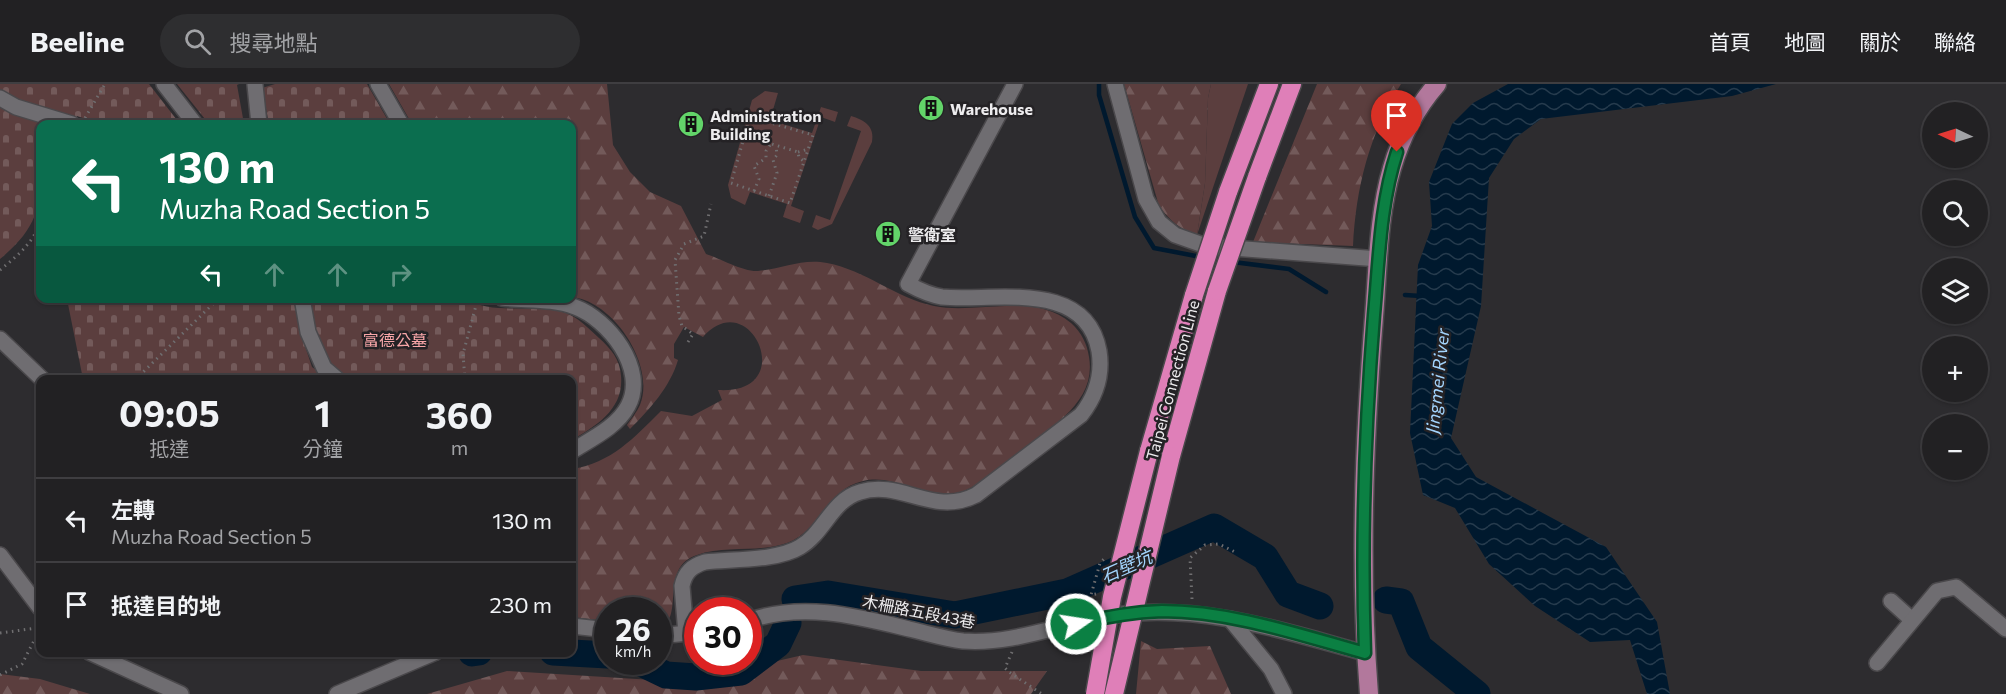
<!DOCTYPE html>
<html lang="zh-TW">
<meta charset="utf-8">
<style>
body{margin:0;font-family:Commissioner,"Noto Sans TC",sans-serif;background:#2e2e30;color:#f1f3f6;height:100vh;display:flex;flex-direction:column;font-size:22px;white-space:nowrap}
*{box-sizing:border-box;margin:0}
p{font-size:20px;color:#a2a3a6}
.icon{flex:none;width:33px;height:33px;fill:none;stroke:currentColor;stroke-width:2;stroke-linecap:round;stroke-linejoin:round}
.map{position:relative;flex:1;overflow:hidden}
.sheet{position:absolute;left:36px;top:291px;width:540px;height:282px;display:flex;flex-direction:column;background:#222123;border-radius:12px;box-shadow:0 2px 4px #0004,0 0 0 2px #3f3e41}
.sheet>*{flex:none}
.banner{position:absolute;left:36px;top:36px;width:540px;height:183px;border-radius:12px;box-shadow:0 2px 4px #0004,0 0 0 2px #3f3e41;background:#0b6e4f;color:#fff;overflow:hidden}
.needle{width:39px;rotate:274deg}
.controls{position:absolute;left:1922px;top:18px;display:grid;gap:12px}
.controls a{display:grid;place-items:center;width:66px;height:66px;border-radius:50%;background:#222123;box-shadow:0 2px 4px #0004,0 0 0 2px #3f3e41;font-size:30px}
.speed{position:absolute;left:594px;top:513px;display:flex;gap:12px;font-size:30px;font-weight:700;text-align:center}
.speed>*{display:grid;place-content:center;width:78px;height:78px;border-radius:50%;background:#222123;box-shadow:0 2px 4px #0004,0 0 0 2px #3f3e41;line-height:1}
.speed small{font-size:15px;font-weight:400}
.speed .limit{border:9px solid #d22;background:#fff;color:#111}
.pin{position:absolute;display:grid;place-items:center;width:51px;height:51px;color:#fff;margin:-62px -26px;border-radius:50% 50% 50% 0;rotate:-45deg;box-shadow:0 0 6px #0007}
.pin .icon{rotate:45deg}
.me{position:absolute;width:66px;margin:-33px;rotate:77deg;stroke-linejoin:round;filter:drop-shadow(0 0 4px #0008)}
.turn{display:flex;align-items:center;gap:21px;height:126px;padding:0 24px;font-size:27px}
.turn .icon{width:78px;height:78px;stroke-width:2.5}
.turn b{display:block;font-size:42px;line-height:51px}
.lanes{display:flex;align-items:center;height:57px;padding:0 24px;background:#0003;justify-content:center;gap:30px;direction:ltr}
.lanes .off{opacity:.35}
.eta{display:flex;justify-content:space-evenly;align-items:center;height:102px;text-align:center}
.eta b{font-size:36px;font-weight:700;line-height:42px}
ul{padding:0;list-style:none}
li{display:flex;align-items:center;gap:18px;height:84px;padding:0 24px;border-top:2px solid #3f3e41}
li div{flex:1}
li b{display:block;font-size:22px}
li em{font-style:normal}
header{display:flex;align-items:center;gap:36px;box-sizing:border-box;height:84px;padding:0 30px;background:#222123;border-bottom:2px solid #3f3e41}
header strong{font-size:28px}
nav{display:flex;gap:33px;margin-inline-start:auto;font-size:21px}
.search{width:420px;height:54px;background:#2e2e30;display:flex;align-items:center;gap:15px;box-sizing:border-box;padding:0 21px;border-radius:33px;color:#a2a3a6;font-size:22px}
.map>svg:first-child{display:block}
.green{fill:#5b3e3e}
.forest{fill:url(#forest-firs)}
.cemetery{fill:url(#cemetery-stones)}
.water{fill:url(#water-waves)}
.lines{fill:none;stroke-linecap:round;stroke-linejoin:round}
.stream{stroke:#00192e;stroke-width:4.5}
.river{stroke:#00192e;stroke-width:27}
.minor-casing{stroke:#4a484b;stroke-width:18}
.major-casing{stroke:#4a484b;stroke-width:21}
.highway-casing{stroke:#4a484b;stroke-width:21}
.path{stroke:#706f71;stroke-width:3;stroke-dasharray:1.5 4.5;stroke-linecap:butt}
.minor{stroke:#6f6d71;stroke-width:15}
.major{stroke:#b2789c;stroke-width:18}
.highway{stroke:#df7fb8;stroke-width:18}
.highway-bridge-casing{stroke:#4a484b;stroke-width:21;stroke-linecap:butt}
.highway-bridge{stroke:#df7fb8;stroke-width:18}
.route-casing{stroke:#07532c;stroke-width:15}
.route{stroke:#0b8043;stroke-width:10}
.labels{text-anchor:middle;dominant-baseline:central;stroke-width:5;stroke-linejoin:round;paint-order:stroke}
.poi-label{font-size:16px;font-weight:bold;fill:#edecee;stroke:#242225;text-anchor:start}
.park-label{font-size:16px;fill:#f8a6a8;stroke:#242225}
.street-label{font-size:16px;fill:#edecee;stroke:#242225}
.water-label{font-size:18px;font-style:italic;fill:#a3d4fd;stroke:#242225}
</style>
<header>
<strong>Beeline</strong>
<div class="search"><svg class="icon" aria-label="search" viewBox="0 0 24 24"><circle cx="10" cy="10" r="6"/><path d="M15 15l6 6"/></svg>搜尋地點</div>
<nav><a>首頁</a><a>地圖</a><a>關於</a><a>聯絡</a></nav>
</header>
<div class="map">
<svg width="2006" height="610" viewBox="0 0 2006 610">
<defs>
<pattern id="forest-firs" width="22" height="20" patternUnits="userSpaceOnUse" patternTransform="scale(1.5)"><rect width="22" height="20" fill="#5b3e3e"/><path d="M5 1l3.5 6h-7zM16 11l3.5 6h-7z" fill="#735a5a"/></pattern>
<pattern id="cemetery-stones" width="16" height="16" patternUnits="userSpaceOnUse" patternTransform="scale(1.5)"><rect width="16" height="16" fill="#5b3e3e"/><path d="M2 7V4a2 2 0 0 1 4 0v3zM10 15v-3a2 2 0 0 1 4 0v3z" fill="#735a5a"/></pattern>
<pattern id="water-waves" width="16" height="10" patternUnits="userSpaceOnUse" patternTransform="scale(1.5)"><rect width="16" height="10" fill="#00192e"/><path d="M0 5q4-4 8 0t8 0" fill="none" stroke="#263b4d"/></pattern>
</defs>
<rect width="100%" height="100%" fill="#2d2c2f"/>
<!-- green -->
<g class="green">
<path d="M 1211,0 L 1248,0 L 1197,151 L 1205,99 L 1208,14 Z"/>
<path d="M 765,7 L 778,9 L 770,36 L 812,49 L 821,23 L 838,28 L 835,38 L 821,33 L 791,122 L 804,127 L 800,139 L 783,133 L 787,120 L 750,108 L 745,121 L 731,114 L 728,101 L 752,16 Z"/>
<path d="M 851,32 C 864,36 875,42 872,58 L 832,140 L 818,146 L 812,143 L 816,131 L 830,136 L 861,47 L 847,42 Z"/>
</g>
<!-- forest -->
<g class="forest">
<path d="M 389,0 L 607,0 L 613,61 L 630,88 L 650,108 L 681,122 L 706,170 C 721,175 744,188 758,187 C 783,185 802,174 827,179 C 865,186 896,214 934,222 C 977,231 1034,207 1071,239 C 1082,249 1087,260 1089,273 C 1097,319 1049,344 1019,368 C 1001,381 978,405 956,409 C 925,415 893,389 863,397 C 825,406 820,447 787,459 C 759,469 725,461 697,471 C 658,483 686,536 659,543 L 658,526 L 608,526 L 607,537 L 572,533 L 572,385 C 611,379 634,354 661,327 L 692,332 L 722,316 L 718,306 C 801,311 750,199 703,253 L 684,243 L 674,260 L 674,274 L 678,276 C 670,303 650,325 630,345 L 627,341 C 631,335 637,328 640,321 C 656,281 613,217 572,213 L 572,40 L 412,40 Z"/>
<path d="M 1124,0 L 1211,0 L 1208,14 L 1205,99 L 1197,151 C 1180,145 1170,137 1159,122 Z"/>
<path d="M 1317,0 L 1401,0 C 1369,50 1356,104 1353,162 L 1253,158 Z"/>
<path d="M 1141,557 L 1157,565 L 1210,562 L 1231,610 L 1136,610 Z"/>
<path d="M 803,571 L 921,587 L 1047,587 L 1031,610 L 427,610 L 507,587 L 685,598 Z"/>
<path d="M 0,590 L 40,595 L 90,610 L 0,610 Z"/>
</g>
<!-- cemetery -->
<g class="cemetery">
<path d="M 0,0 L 149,0 L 180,40 L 101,40 L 77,32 L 73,40 L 40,40 C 40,101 52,133 0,175 Z"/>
<path d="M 177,0 L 239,0 L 237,1 L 244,40 L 209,40 Z"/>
<path d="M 275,0 L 367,0 L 390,40 L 269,40 L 262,4 Z"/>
<path d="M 67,215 L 296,215 L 299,244 L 312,283 L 328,295 L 83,295 Z"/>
<path d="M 306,215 L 466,215 C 494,232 536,219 566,229 C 579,234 589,245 599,254 C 611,265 620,275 621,292 C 624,324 598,341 572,356 L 572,296 L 348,295 L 326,279 Z"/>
</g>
<!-- water -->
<path class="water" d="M 1508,0 L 1776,0 L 1732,12 L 1541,35 L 1514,55 L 1489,94 L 1481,222 L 1451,354 L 1476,393 L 1606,463 L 1657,538 L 1670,610 L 1647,610 L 1630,556 L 1590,558 L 1535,522 L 1489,480 L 1455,424 L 1423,411 L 1410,349 L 1418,181 L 1432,142 L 1429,98 L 1452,40 L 1473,19 Z"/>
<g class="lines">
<!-- stream -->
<g class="stream">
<path d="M 1099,0 L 1099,11 L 1135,133 L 1154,164 L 1201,173"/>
<path d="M 1233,178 L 1289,185 L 1326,208"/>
<path d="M 1405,211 L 1421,212"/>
</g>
<!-- river -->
<g class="river">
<path d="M 795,515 L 828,510 L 955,531 L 1067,508 L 1214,443 L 1265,473 L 1288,510 L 1320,522"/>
<path d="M 1386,516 L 1401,518 L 1419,563 L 1477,610"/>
<path d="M 553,568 L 608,571"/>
<path d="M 472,569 L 479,568"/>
<path d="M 639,578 L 666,591 L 696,593 L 741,588 L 778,560 L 788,539"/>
</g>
<!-- minor casing -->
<g class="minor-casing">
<g id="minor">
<path d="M 164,0 L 195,40"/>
<path d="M 378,0 L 401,40"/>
<path d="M 1115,0 L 1146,115 L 1159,138 L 1175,151 L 1206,162 L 1379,175"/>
<path d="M 255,1 L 259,40"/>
<path d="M 0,14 L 16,23 L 72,40"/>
<path d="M 302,214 L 308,248 L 324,284 L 338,296"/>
<path d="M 502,214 C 525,217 552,214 575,223 C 608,235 648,285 628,322 C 617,343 591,355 572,367"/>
<path d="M 0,255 L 43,296"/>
<path d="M 0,471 L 40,524"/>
<path d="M 1891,517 L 1912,536"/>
<path d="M 1230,535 L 1271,585 L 1284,610"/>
<path d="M 748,537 C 802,518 856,532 909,545 C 927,549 945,555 963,557 C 1015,561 1064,538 1115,531 C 1201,519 1284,547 1365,569"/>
<path d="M 572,542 L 608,546"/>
<path d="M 686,550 L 682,502 C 685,488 692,482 705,478 C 732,475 777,477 800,463 C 824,449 832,416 860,408 C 901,395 933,433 976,411 L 1081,331 C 1096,312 1103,292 1099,267 C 1086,194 992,218 942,213 C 929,211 919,206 908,200 L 1015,0"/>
<path d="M 658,552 L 698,548"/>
<path d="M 89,568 L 181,610"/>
<path d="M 1877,579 L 1937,507 L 1956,503 L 2006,545"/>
<path d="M 337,610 L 436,568"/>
</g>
</g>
<!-- major casing -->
<g class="major-casing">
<path id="major" d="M 1369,610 C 1359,484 1364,358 1374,233 C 1378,184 1378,131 1392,84 C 1401,53 1416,24 1437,0"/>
</g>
<!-- highway casing -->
<g class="highway-casing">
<g id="highway">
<path d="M 1257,93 L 1292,0"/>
<path d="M 1228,108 L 1269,0"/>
<path d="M 1149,367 L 1194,211"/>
<path d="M 1171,372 L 1217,207"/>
</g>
</g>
<!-- path -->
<g class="path">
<path d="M 750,33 L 813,51 L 790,119 L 731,99 Z"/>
<path d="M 85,34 L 105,0"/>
<path d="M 722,50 L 731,55 L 750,57 L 752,54 L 798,68 L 799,74 L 804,77"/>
<path d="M 798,68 L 809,65"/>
<path d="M 754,107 L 759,95 L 754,82 L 766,74 L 766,67 L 770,61"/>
<path d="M 769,112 L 777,89 L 773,76 L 777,71 L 776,62"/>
<path d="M 0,186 C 16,173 32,160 40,140"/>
<path d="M 688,258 L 693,250 L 682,242 L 679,232 L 675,176 L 684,160 L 704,152 L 711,120"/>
<path d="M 135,296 L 219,214"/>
<path d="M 465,296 L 463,270 L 478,214"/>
<path d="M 1096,510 L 1091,511 L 1100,479 L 1104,475"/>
<path d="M 1192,515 L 1190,474 L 1205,461 L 1219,460 L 1237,469"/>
<path d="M 0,549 L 37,544 L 40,540"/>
<path d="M 1012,568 L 1005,584 L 1009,588 L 1042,610"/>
<path d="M 0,591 L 22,580 L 40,545"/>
</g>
<!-- minor -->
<use href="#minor" class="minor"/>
<!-- major -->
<use href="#major" class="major"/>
<!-- highway -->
<use href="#highway" class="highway"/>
<!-- highway-bridge casing -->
<g class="highway-bridge-casing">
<g id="highway-bridge">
<path d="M 1217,207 L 1257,93"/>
<path d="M 1194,211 L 1228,108"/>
<path d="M 1095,610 L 1112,513 L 1149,367"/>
<path d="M 1114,610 L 1171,372"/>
</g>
</g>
<!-- highway-bridge -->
<use href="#highway-bridge" class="highway-bridge"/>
</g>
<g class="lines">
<!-- route casing -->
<g class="route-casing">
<path id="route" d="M 1076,540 C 1104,533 1133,528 1162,527 C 1231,527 1300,551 1365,569 C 1361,456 1365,343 1374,231 C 1379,176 1380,120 1397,68"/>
</g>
<!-- route -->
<use href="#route" class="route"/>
</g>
<!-- icons -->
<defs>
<g id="building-disc" transform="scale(1.35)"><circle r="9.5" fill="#62d469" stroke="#242225"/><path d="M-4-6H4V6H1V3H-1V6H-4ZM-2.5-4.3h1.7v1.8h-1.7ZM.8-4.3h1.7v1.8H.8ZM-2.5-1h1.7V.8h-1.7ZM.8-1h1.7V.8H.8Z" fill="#111"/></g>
</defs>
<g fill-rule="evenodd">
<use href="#building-disc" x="931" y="24"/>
<use href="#building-disc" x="691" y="40"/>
<use href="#building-disc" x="888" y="150"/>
</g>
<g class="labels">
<!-- poi labels -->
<g class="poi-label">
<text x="950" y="24">Warehouse</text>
<text x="710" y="31">Administration<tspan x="710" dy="18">Building</tspan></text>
<text x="908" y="150">警衛室</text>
</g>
<!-- park labels -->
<g class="park-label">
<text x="395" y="255">富德公墓</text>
</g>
<!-- street labels -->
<g class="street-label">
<text transform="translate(1172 296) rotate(-75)">Taipei Connection Line</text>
<text transform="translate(919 527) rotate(11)">木柵路五段43巷</text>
</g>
<!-- water labels -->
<g class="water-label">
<text transform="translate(1437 297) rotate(-84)">Jingmei River</text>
<text transform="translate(1126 482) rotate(-24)">石壁坑</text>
</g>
</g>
</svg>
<div class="controls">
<a><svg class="needle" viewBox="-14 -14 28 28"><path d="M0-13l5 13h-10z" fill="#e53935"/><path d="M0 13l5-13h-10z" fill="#a2a3a6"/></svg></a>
<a><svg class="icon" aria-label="search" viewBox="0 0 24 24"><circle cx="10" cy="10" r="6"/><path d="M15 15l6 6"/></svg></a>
<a><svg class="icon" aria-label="layers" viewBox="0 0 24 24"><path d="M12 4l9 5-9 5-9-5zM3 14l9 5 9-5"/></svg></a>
<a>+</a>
<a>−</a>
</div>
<div class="speed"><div>26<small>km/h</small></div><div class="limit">30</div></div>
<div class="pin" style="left:1397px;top:68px;background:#d93025"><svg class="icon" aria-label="arrive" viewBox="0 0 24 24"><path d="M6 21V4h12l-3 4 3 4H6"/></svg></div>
<svg class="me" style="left:1076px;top:540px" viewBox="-20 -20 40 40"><circle r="17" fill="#0b8043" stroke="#fff" stroke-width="3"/><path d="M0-11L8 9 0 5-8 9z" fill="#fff"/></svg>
<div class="banner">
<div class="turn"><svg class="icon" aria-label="left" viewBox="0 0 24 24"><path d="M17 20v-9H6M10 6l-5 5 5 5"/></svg><div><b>130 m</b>Muzha Road Section 5</div></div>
<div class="lanes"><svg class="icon" aria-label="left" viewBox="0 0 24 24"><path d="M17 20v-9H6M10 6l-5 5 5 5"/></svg><svg class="icon off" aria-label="ahead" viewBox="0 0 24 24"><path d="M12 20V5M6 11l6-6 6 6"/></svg><svg class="icon off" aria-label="ahead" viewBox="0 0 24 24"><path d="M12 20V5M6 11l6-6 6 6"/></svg><svg class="icon off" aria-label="right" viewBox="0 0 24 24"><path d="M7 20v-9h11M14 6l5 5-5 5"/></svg></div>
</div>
<section class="sheet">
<div class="eta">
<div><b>09:05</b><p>抵達</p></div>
<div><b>1</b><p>分鐘</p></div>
<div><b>360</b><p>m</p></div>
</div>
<ul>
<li><svg class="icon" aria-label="left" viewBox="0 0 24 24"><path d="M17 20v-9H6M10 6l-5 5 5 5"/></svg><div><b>左轉</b><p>Muzha Road Section 5</p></div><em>130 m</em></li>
<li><svg class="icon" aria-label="arrive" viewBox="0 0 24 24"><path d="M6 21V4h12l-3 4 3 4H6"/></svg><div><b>抵達目的地</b></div><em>230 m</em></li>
</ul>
</section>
</div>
